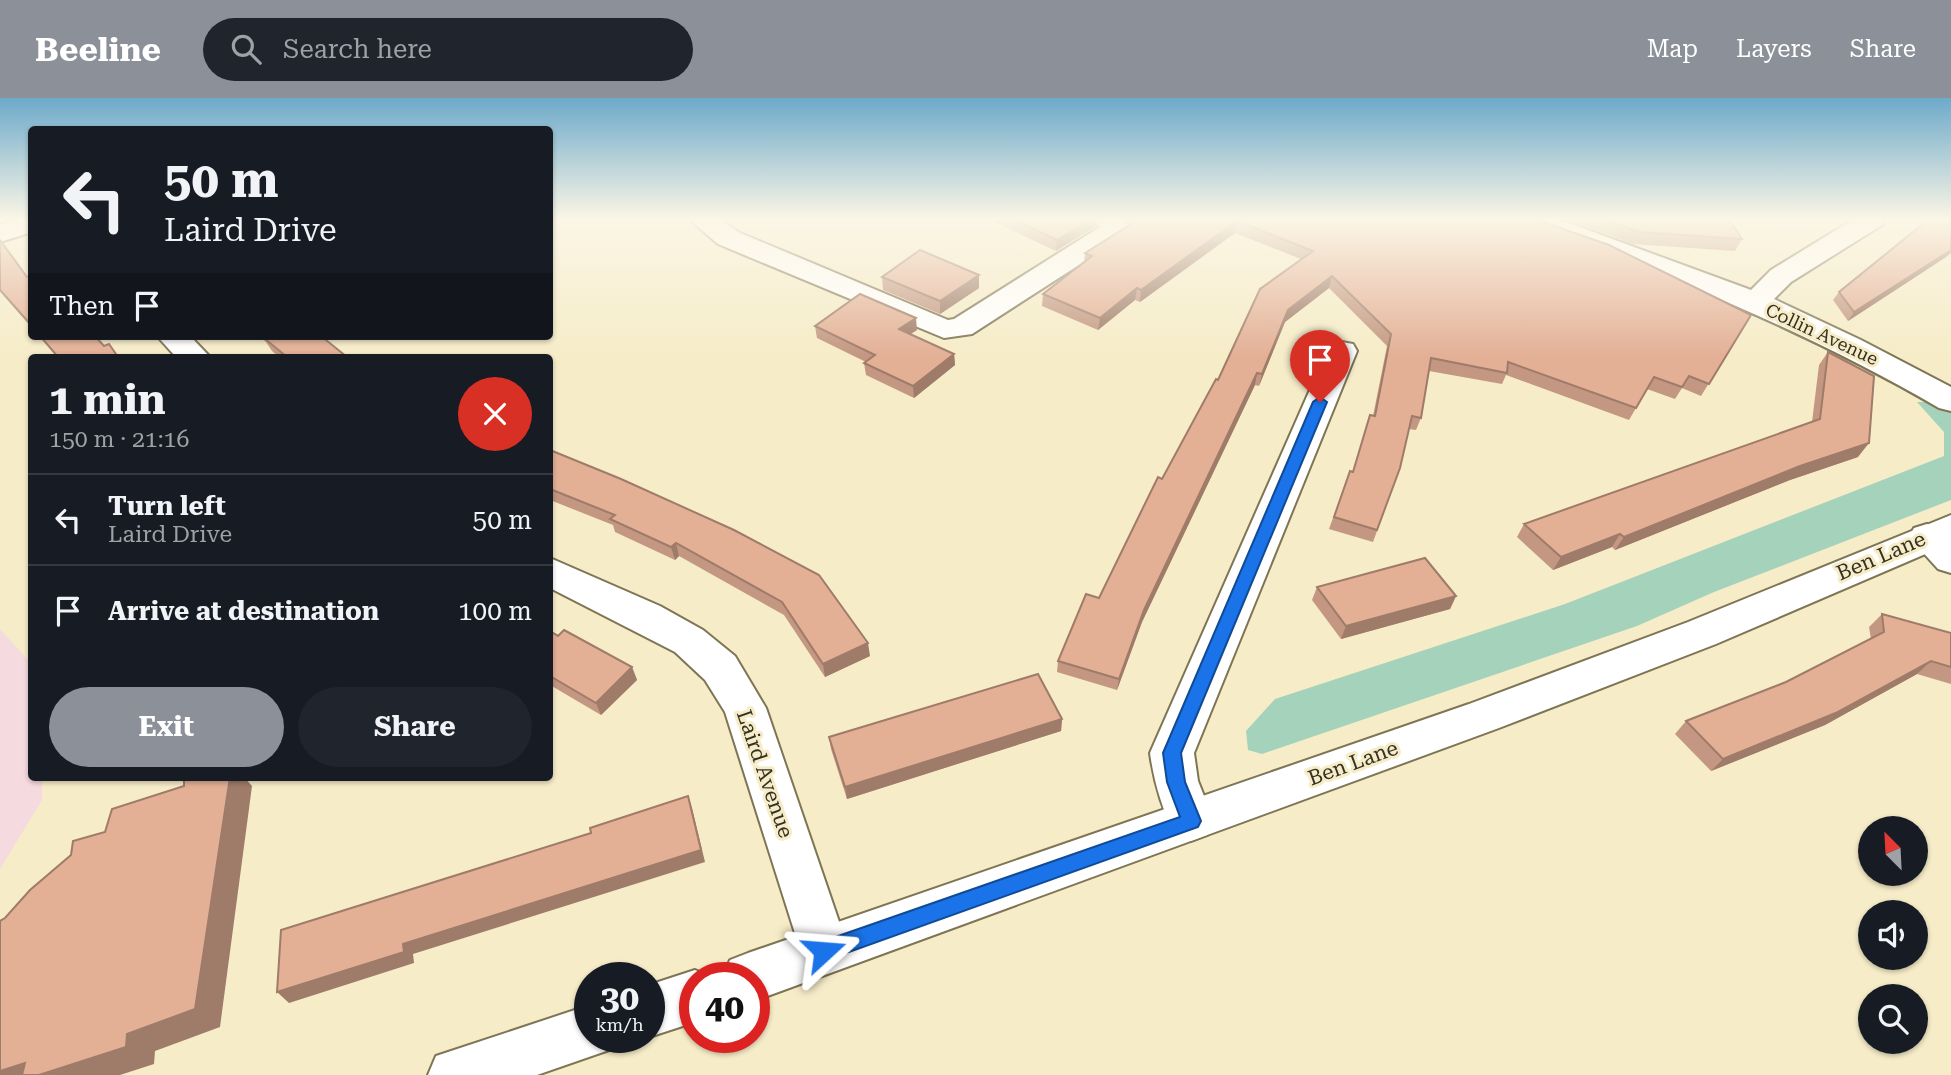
<!DOCTYPE html>
<meta charset="utf-8">
<style>
body{margin:0;font-family:"Roboto Serif",serif;background:#20242c;color:#f1f3f6;height:100vh;display:flex;flex-direction:column;font-size:26px;white-space:nowrap}
*{box-sizing:border-box;margin:0}
p{font-size:23px;color:#9ea1a6}
.icon{flex:none;width:38px;height:38px;fill:none;stroke:currentColor;stroke-width:2;stroke-linecap:round;stroke-linejoin:round}
.map{position:relative;flex:1;overflow:hidden}
.drawer{position:absolute;left:28px;top:256px;width:525px;height:427px;display:flex;flex-direction:column;background:#171b24;border-radius:7px;box-shadow:0 2px 5px #0004}
.drawer>*{flex:none}
.banner{position:absolute;left:28px;top:28px;width:525px;height:214px;border-radius:7px;box-shadow:0 2px 5px #0004;background:#171b24;color:#f1f3f6;overflow:hidden}
.needle{width:46px;rotate:336deg}
.fabs{position:absolute;left:1858px;top:718px;display:grid;gap:14px}
.fabs a{display:grid;place-items:center;width:70px;height:70px;border-radius:50%;background:#171b24;box-shadow:0 2px 5px #0004;font-size:35px}
.speed{position:absolute;left:574px;top:864px;display:flex;gap:14px;font-size:35px;font-weight:700;text-align:center}
.speed>*{display:grid;place-content:center;width:91px;height:91px;border-radius:50%;background:#171b24;box-shadow:0 2px 5px #0004;line-height:1}
.speed small{font-size:18px;font-weight:400}
.speed .limit{border:10px solid #d22;background:#fff;color:#111}
.pin{position:absolute;display:grid;place-items:center;width:60px;height:60px;color:#fff;margin:-72px -30px;border-radius:50% 50% 50% 0;rotate:-45deg;box-shadow:0 0 7px #0007}
.pin .icon{rotate:45deg}
.me{position:absolute;width:77px;margin:-38px;rotate:71deg;stroke-linejoin:round;filter:drop-shadow(0 0 5px #0008)}
.turn{display:flex;align-items:center;gap:24px;height:147px;padding:0 21px;font-size:32px}
.turn .icon{width:91px;height:91px;stroke-width:2.5}
.turn b{display:block;font-size:49px;line-height:60px}
.then{display:flex;align-items:center;height:66px;padding:0 21px;background:#0003;gap:14px;font-size:26px}
.round{display:grid;place-items:center;flex:none;width:74px;height:74px;border-radius:37px;background:#20242c}
.headline{display:flex;align-items:center;justify-content:space-between;height:119px;padding:0 21px}
h1{font-size:42px;font-weight:700;line-height:52px}
.primary-button{display:flex;gap:14px;margin-top:auto;padding:14px 21px}
.primary-button a{flex:1;height:80px;border-radius:42px;background:#8c9099;color:#fff;font-size:28px;font-weight:700;line-height:80px;text-align:center}
.primary-button a+a{background:#20242c;color:#f1f3f6}
ul{padding:0;list-style:none}
li{display:flex;align-items:center;gap:21px;height:91px;padding:0 21px;border-top:2px solid #363941}
li div{flex:1}
li b{display:block;font-size:26px}
li em{font-style:normal}
header{display:flex;align-items:center;gap:42px;box-sizing:border-box;height:98px;padding:0 35px;background:#8c9099;color:#fff}
header strong{font-size:33px}
nav{display:flex;gap:38px;margin-inline-start:auto;font-size:24px}
.search{width:490px;height:63px;background:#20242c;display:flex;align-items:center;gap:18px;box-sizing:border-box;padding:0 24px;border-radius:38px;color:#9ea1a6;font-size:26px}
.map>svg:first-child{display:block}
.education{fill:#f5dadf}
.green{fill:#a5d2bb}
.lines{fill:none;stroke-linecap:round;stroke-linejoin:round}
.minor-casing{stroke:#7e7555;stroke-width:4}
.tertiary-casing{stroke:#7e7555;stroke-width:4}
.minor{fill:#fff;fill-rule:evenodd}
.tertiary{fill:#fff;fill-rule:evenodd}
.wall{fill:#c39781}
.shaded-wall{fill:#9f7b69}
.building{fill:#e3b096;stroke:#9f7b69;stroke-width:2}
.route{fill:#1a73e8;stroke:#114b97;stroke-width:2}
.labels{text-anchor:middle;dominant-baseline:central;stroke-width:6;stroke-linejoin:round;paint-order:stroke}
.far-street-label{font-size:18px;fill:#343022;stroke:#f6ecc8}
.street-label{font-size:21px;fill:#343022;stroke:#f6ecc8}
</style>
<header>
<strong>Beeline</strong>
<div class="search"><svg class="icon" aria-label="search" viewBox="0 0 24 24"><circle cx="10" cy="10" r="6"/><path d="M15 15l6 6"/></svg>Search here</div>
<nav><a>Map</a><a>Layers</a><a>Share</a></nav>
</header>
<div class="map">
<svg width="1951" height="977" viewBox="0 0 1951 977">
<rect width="100%" height="100%" fill="#f6ecc8"/>
<!-- education -->
<path class="education" d="M 0,531 L 31,565 L 32,679 L 42,679 L 42,702 L 0,771 Z"/>
<!-- green -->
<path class="green" d="M 1917,304 L 1936,304 L 1951,313 L 1951,402 L 1714,494 L 1637,528 L 1262,656 L 1248,652 L 1246,633 L 1275,601 L 1565,506 L 1944,358 L 1944,334 Z"/>
<g class="lines">
<!-- minor casing -->
<g class="minor-casing">
<g id="minor">
<path d="M 17,121 L 32,121 L 32,134 L 0,144 L 0,127 Z"/>
<path d="M 689,121 L 720,121 L 738,134 L 948,222 L 954,221 L 1100,129 L 1093,121 L 1123,121 L 1131,130 L 1127,136 L 972,236 L 944,240 L 718,146 Z"/>
<path d="M 1518,121 L 1558,121 L 1751,192 L 1771,172 L 1854,121 L 1886,121 L 1882,127 L 1791,184 L 1774,201 L 1861,242 L 1951,289 L 1951,313 L 1939,310 C 1806,233 1667,175 1522,127 Z"/>
<path d="M 157,238 L 190,238 L 210,259 L 176,259 Z"/>
<path d="M 1342,244 L 1353,246 L 1357,253 L 1194,655 L 1198,683 L 1214,723 L 1207,737 L 1191,743 L 1175,737 C 1162,711 1154,684 1150,655 L 1327,253 L 1331,246 Z"/>
<path d="M 1927,426 L 1940,430 L 1951,439 L 1951,475 L 1938,471 L 1909,439 L 1914,430 Z"/>
<path d="M 550,460 L 660,508 L 703,532 L 735,558 L 766,610 L 849,853 L 842,870 L 824,877 L 806,870 L 725,614 L 705,582 L 675,554 L 550,490 Z"/>
</g>
</g>
<!-- tertiary casing -->
<g class="tertiary-casing">
<g id="tertiary">
<path d="M 1951,417 L 1951,445 L 1716,546 L 1499,630 L 754,903 L 754,880 L 722,880 L 730,862 L 748,855 L 1469,606 L 1688,524 Z"/>
<path d="M 695,872 L 713,880 L 695,880 L 695,924 L 649,939 L 649,887 Z"/>
<path d="M 590,907 L 590,940 L 614,940 L 609,952 L 537,977 L 428,977 L 436,958 Z"/>
</g>
</g>
<!-- minor -->
<use href="#minor" class="minor"/>
<!-- tertiary -->
<use href="#tertiary" class="tertiary"/>
</g>
<!-- wall -->
<g class="wall">
<path d="M 988,121 L 1097,121 L 1096,128 L 1056,153 Z"/>
<path d="M 1127,121 L 1535,121 L 1751,217 L 1701,298 L 1682,290 L 1675,301 L 1647,291 L 1629,322 L 1506,277 L 1502,286 L 1429,273 L 1421,320 L 1416,332 L 1409,331 L 1400,370 L 1373,444 L 1329,431 L 1350,373 L 1353,374 L 1370,317 L 1373,318 L 1387,248 L 1329,190 L 1285,224 L 1259,288 L 1255,287 L 1142,524 L 1117,592 L 1057,574 L 1058,563 L 1099,500 L 1162,381 L 1218,282 L 1301,161 L 1235,135 L 1140,204 L 1135,202 L 1098,232 L 1042,208 L 1043,196 L 1084,165 L 1085,155 L 1131,126 Z"/>
<path d="M 1566,121 L 1729,121 L 1742,141 L 1735,153 L 1633,146 Z"/>
<path d="M 0,142 L 27,179 L 32,178 L 32,230 L 0,193 Z"/>
<path d="M 1946,159 L 1848,223 L 1833,202 L 1839,194 Z"/>
<path d="M 882,179 L 979,190 L 940,216 L 883,192 Z"/>
<path d="M 815,228 L 917,232 L 910,236 L 954,256 L 955,267 L 914,300 L 866,277 L 864,265 L 866,264 L 817,240 Z"/>
<path d="M 259,238 L 321,238 L 347,259 L 279,259 L 272,253 L 266,244 Z"/>
<path d="M 1828,254 L 1858,359 L 1790,382 L 1615,452 L 1612,449 L 1553,472 L 1517,439 L 1524,426 L 1812,324 L 1819,267 Z"/>
<path d="M 550,352 L 870,558 L 825,579 L 784,517 L 679,458 L 675,462 L 615,434 L 613,427 L 550,402 Z"/>
<path d="M 1317,489 L 1456,498 L 1450,511 L 1341,541 L 1312,502 Z"/>
<path d="M 1882,516 L 1951,535 L 1951,586 L 1917,576 L 1825,627 L 1711,673 L 1675,636 L 1686,623 L 1786,584 L 1871,541 L 1869,529 Z"/>
<path d="M 550,533 L 632,569 L 637,582 L 601,617 L 550,587 Z"/>
<path d="M 1062,621 L 1061,633 L 847,701 L 831,651 L 829,639 Z"/>
</g>
<!-- shaded-wall -->
<g class="shaded-wall">
<path d="M 1090,121 L 1097,121 L 1096,128 L 1056,153 L 1057,142 Z"/>
<path d="M 1237,123 L 1235,135 L 1140,204 L 1141,192 Z"/>
<path d="M 1951,152 L 1951,155 L 1946,159 L 1848,223 L 1854,214 Z"/>
<path d="M 979,177 L 979,190 L 940,216 L 940,203 Z"/>
<path d="M 1332,178 L 1329,190 L 1285,224 L 1259,288 L 1262,276 L 1288,212 Z"/>
<path d="M 1137,190 L 1135,202 L 1098,232 L 1100,220 Z"/>
<path d="M 916,220 L 917,232 L 900,243 L 899,231 Z"/>
<path d="M 954,256 L 955,267 L 914,300 L 913,288 Z"/>
<path d="M 1257,275 L 1255,287 L 1142,524 L 1117,592 L 1119,581 L 1144,512 Z"/>
<path d="M 1869,345 L 1858,359 L 1790,382 L 1615,452 L 1624,439 L 1800,368 Z"/>
<path d="M 1620,436 L 1612,449 L 1553,472 L 1561,459 Z"/>
<path d="M 676,445 L 679,458 L 675,462 L 671,449 Z"/>
<path d="M 1456,498 L 1450,511 L 1341,541 L 1346,528 Z"/>
<path d="M 868,545 L 870,558 L 825,579 L 823,566 Z"/>
<path d="M 1931,563 L 1917,576 L 1825,627 L 1711,673 L 1723,661 Z"/>
<path d="M 632,569 L 637,582 L 601,617 L 596,605 Z"/>
<path d="M 1062,621 L 1061,633 L 847,701 L 845,689 Z"/>
<path d="M 230,679 L 244,679 L 252,688 L 220,929 L 155,953 L 154,966 L 120,977 L 0,977 L 0,973 L 127,936 Z"/>
<path d="M 688,698 L 692,710 L 705,764 L 413,856 L 414,865 L 289,905 L 277,894 L 403,846 Z"/>
</g>
<!-- building -->
<g class="building">
<path d="M 1012,121 L 1090,121 L 1057,142 Z"/>
<path d="M 1133,121 L 1535,121 L 1609,147 L 1751,217 L 1709,286 L 1689,278 L 1682,289 L 1654,279 L 1636,310 L 1508,264 L 1507,275 L 1431,260 L 1421,320 L 1412,318 L 1400,370 L 1377,432 L 1334,419 L 1350,373 L 1353,374 L 1370,317 L 1375,318 L 1391,236 L 1332,178 L 1288,212 L 1262,276 L 1257,275 L 1144,512 L 1119,581 L 1058,563 L 1086,496 L 1099,500 L 1158,379 L 1162,381 L 1216,281 L 1218,282 L 1260,191 L 1313,153 L 1237,123 L 1141,192 L 1137,190 L 1100,220 L 1043,196 L 1092,158 L 1085,155 L 1131,126 Z"/>
<path d="M 1602,121 L 1729,121 L 1742,141 L 1639,134 Z"/>
<path d="M 1929,121 L 1951,121 L 1951,152 L 1854,214 L 1839,194 Z"/>
<path d="M 0,142 L 27,179 L 32,178 L 32,228 L 0,192 Z"/>
<path d="M 920,152 L 979,177 L 940,203 L 882,179 Z"/>
<path d="M 860,196 L 916,220 L 899,231 L 954,256 L 913,288 L 864,265 L 875,257 L 815,228 Z"/>
<path d="M 40,238 L 95,238 L 104,248 L 109,246 L 118,259 L 58,259 Z"/>
<path d="M 267,238 L 321,238 L 347,259 L 287,259 L 264,240 L 268,239 Z"/>
<path d="M 1828,254 L 1874,278 L 1869,345 L 1800,368 L 1624,439 L 1620,436 L 1561,459 L 1524,426 L 1820,321 Z"/>
<path d="M 550,352 L 621,381 L 734,432 L 819,477 L 868,545 L 823,566 L 782,504 L 676,445 L 671,449 L 610,421 L 615,417 L 550,391 Z"/>
<path d="M 1425,460 L 1456,498 L 1346,528 L 1317,489 Z"/>
<path d="M 1882,516 L 1951,535 L 1951,569 L 1931,563 L 1838,614 L 1723,661 L 1686,623 L 1786,584 L 1884,534 Z"/>
<path d="M 564,532 L 632,569 L 596,605 L 550,578 L 550,533 L 558,538 Z"/>
<path d="M 1038,576 L 1062,621 L 845,689 L 829,639 Z"/>
<path d="M 184,679 L 230,679 L 195,911 L 127,936 L 126,949 L 39,977 L 22,977 L 25,965 L 0,973 L 0,823 L 5,820 L 30,792 L 71,757 L 73,743 L 105,734 L 112,711 L 184,688 Z"/>
<path d="M 688,698 L 701,752 L 403,846 L 404,854 L 277,894 L 281,832 L 591,735 L 590,730 Z"/>
</g>
<!-- sky -->
<linearGradient id="sky" x2="0" y2="1"><stop stop-color="#6daaca"/><stop offset="0.47" stop-color="#fbf6e6"/><stop offset="1" stop-color="#fbf6e6" stop-opacity="0"/></linearGradient>
<rect width="1951" height="258" fill="url(#sky)"/>
<!-- route -->
<path class="route" d="M 1320,299 L 1327,304 L 1181,655 L 1185,684 L 1201,723 L 1198,729 L 824,863 L 817,860 L 814,853 L 817,846 L 824,843 L 1180,719 L 1167,684 L 1163,655 L 1313,304 Z"/>
<g class="labels">
<!-- far-street labels -->
<g class="far-street-label">
<text transform="translate(1822 236) rotate(25)">Collin Avenue</text>
</g>
<!-- street labels -->
<g class="street-label">
<text transform="translate(1881 458) rotate(-23)">Ben Lane</text>
<text transform="translate(1353 665) rotate(-20)">Ben Lane</text>
<text transform="translate(765 676) rotate(71)">Laird Avenue</text>
</g>
</g>
</svg>
<div class="fabs">
<a><svg class="needle" viewBox="-14 -14 28 28"><path d="M0-13l5 13h-10z" fill="#e53935"/><path d="M0 13l5-13h-10z" fill="#9ea1a6"/></svg></a>
<a><svg class="icon" aria-label="sound" viewBox="0 0 24 24"><path d="M4 9h4l5-4v14l-5-4H4zM17 9q2 3 0 6"/></svg></a>
<a><svg class="icon" aria-label="search" viewBox="0 0 24 24"><circle cx="10" cy="10" r="6"/><path d="M15 15l6 6"/></svg></a>
</div>
<div class="speed"><div>30<small>km/h</small></div><div class="limit">40</div></div>
<div class="pin" style="left:1320px;top:304px;background:#d93025"><svg class="icon" aria-label="arrive" viewBox="0 0 24 24"><path d="M6 21V4h12l-3 4 3 4H6"/></svg></div>
<svg class="me" style="left:824px;top:853px" viewBox="-20 -20 40 40"><path d="M0-17L14 15 0 8-14 15z" fill="#1a73e8" stroke="#fff" stroke-width="4"/></svg>
<div class="banner">
<div class="turn"><svg class="icon" aria-label="left" viewBox="0 0 24 24"><path d="M17 20v-9H6M10 6l-5 5 5 5"/></svg><div><b>50 m</b>Laird Drive</div></div>
<div class="then">Then<svg class="icon" aria-label="arrive" viewBox="0 0 24 24"><path d="M6 21V4h12l-3 4 3 4H6"/></svg></div>
</div>
<section class="drawer">
<div class="headline"><div><h1>1 min</h1><p>150 m · 21:16</p></div><a class="round" style="background:#d93025;color:#fff"><svg class="icon" aria-label="close" viewBox="0 0 24 24"><path d="M6 6l12 12M18 6L6 18"/></svg></a></div>
<ul>
<li><svg class="icon" aria-label="left" viewBox="0 0 24 24"><path d="M17 20v-9H6M10 6l-5 5 5 5"/></svg><div><b>Turn left</b><p>Laird Drive</p></div><em>50 m</em></li>
<li><svg class="icon" aria-label="arrive" viewBox="0 0 24 24"><path d="M6 21V4h12l-3 4 3 4H6"/></svg><div><b>Arrive at destination</b></div><em>100 m</em></li>
</ul>
<div class="primary-button"><a>Exit</a><a>Share</a></div>
</section>
</div>
